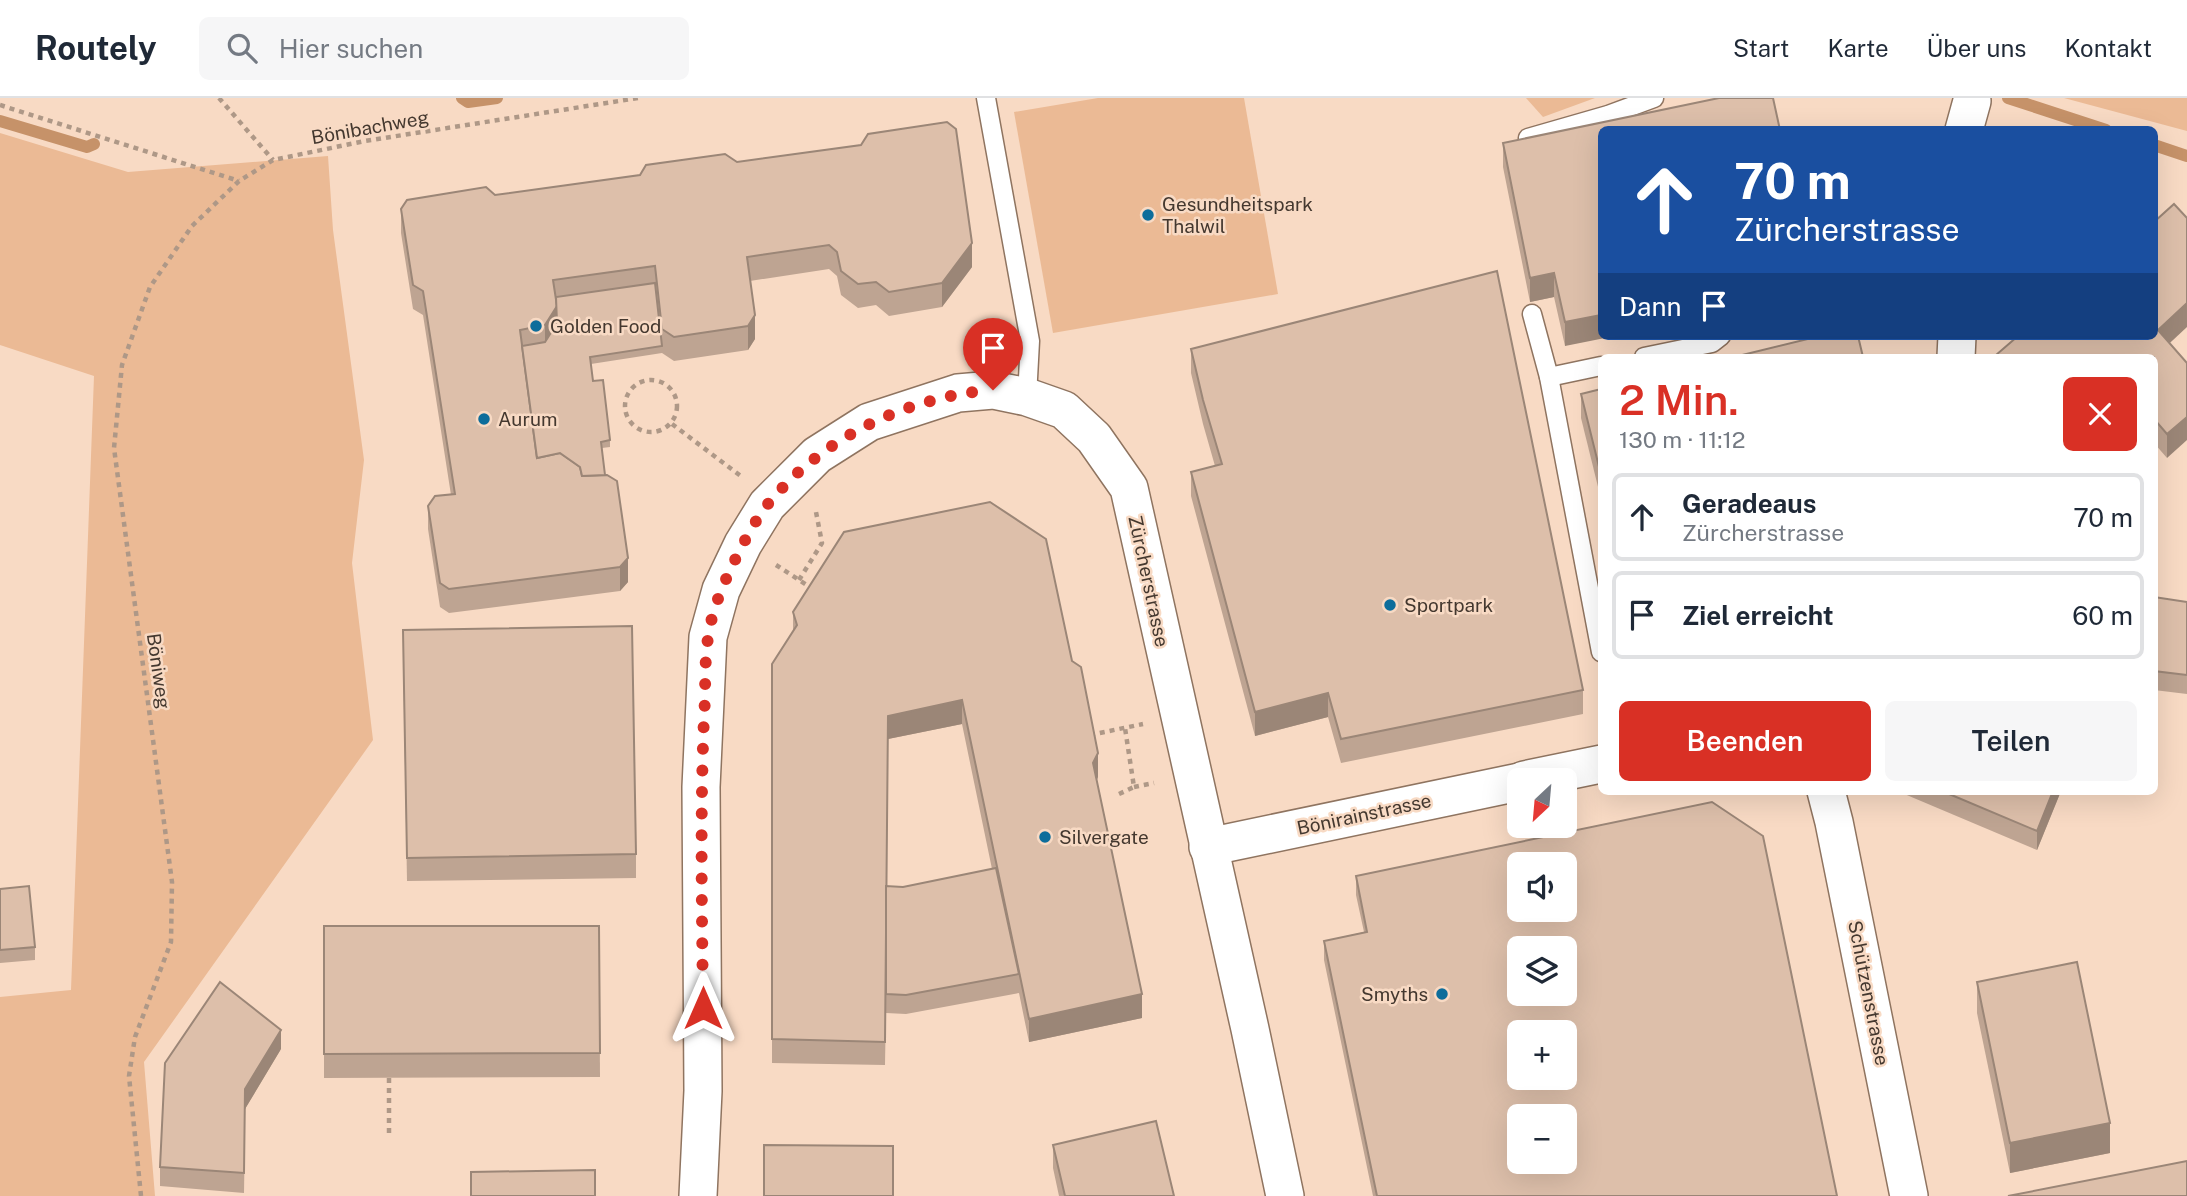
<!DOCTYPE html>
<html lang="de">
<meta charset="utf-8">
<style>
body{margin:0;font-family:"Public Sans",sans-serif;background:#f6f6f7;color:#1f2937;height:100vh;display:flex;flex-direction:column;font-size:26px;white-space:nowrap}
*{box-sizing:border-box;margin:0}
p{font-size:23px;color:#747a83}
.icon{flex:none;width:38px;height:38px;fill:none;stroke:currentColor;stroke-width:2;stroke-linecap:round;stroke-linejoin:round}
.map{position:relative;flex:1;overflow:hidden}
.details{position:absolute;left:1598px;top:256px;width:560px;height:441px;display:flex;flex-direction:column;background:#fff;border-radius:10px;box-shadow:0 7px 28px #0002}
.details>*{flex:none}
.banner{position:absolute;left:1598px;top:28px;width:560px;height:214px;border-radius:10px;box-shadow:0 7px 28px #0002;background:#1a4fa0;color:#fff;overflow:hidden}
.needle{width:46px;rotate:206deg}
.buttons{position:absolute;left:1507px;top:670px;display:grid;gap:14px}
.buttons a{display:grid;place-items:center;width:70px;height:70px;border-radius:10px;background:#fff;box-shadow:0 7px 28px #0002;font-size:35px}
.pin{position:absolute;display:grid;place-items:center;width:60px;height:60px;color:#fff;margin:-72px -30px;border-radius:50% 50% 50% 0;rotate:-45deg;box-shadow:0 0 7px #0007}
.pin .icon{rotate:45deg}
.me{position:absolute;width:77px;margin:-38px;rotate:0deg;stroke-linejoin:round;filter:drop-shadow(0 0 5px #0008)}
.turn{display:flex;align-items:center;gap:24px;height:147px;padding:0 21px;font-size:32px}
.turn .icon{width:91px;height:91px;stroke-width:2.5}
.turn b{display:block;font-size:49px;line-height:60px}
.then{display:flex;align-items:center;height:66px;padding:0 21px;background:#0003;gap:14px;font-size:26px}
.round{display:grid;place-items:center;flex:none;width:74px;height:74px;border-radius:10px;background:#f6f6f7}
.headline{display:flex;align-items:center;justify-content:space-between;height:119px;padding:0 21px}
h1{font-size:42px;font-weight:600;line-height:52px;color:#d93025}
.button{display:flex;gap:14px;margin-top:auto;padding:14px 21px}
.button a{flex:1;height:80px;border-radius:10px;background:#d93025;color:#fff;font-size:28px;font-weight:600;line-height:80px;text-align:center}
.button a+a{background:#f6f6f7;color:#1f2937}
ul{padding:0;list-style:none}
li{display:flex;align-items:center;gap:21px;height:88px;margin:0 14px 10px;padding:0 7px;border:4px solid #e0e1e3;border-radius:10px}
li div{flex:1}
li b{display:block;font-size:26px}
li em{font-style:normal}
header{display:flex;align-items:center;gap:42px;box-sizing:border-box;height:98px;padding:0 35px;background:#fff;border-bottom:2px solid #e0e1e3}
header strong{font-size:33px}
nav{display:flex;gap:38px;margin-inline-start:auto;font-size:24px}
.search{width:490px;height:63px;background:#f6f6f7;display:flex;align-items:center;gap:18px;box-sizing:border-box;padding:0 24px;border-radius:10px;color:#747a83;font-size:26px}
.map>svg:first-child{display:block}
.green{fill:#ebba95}
.lines{fill:none;stroke-linecap:round;stroke-linejoin:round}
.stream{stroke:#c69269;stroke-width:12}
.service-casing{stroke:#8f7460;stroke-width:21}
.minor-casing{stroke:#8f7460;stroke-width:40}
.path{stroke:#ae9887;stroke-width:4.5;stroke-dasharray:5 5;stroke-linecap:butt}
.service{stroke:#fff;stroke-width:18}
.minor{stroke:#fff;stroke-width:37}
.wall{fill:#bea492;fill-rule:evenodd}
.shaded-wall{fill:#9b8677}
.building{fill:#ddbfaa;stroke:#9b8677;stroke-width:2;fill-rule:evenodd}
.route{stroke:#d93025;stroke-width:12;stroke-dasharray:0 21.6}
.poi-dot{fill:#0d6d9b;stroke:#f8dac4;stroke-width:2.5}
.labels{text-anchor:middle;dominant-baseline:central;stroke-width:5;stroke-linejoin:round;paint-order:stroke}
.street-label{font-size:19px;fill:#44382f;stroke:#f8dac4}
.poi-label{font-size:19px;fill:#44382f;stroke:#f8dac4;text-anchor:start}
</style>
<header>
<strong>Routely</strong>
<div class="search"><svg class="icon" aria-label="search" viewBox="0 0 24 24"><circle cx="10" cy="10" r="6"/><path d="M15 15l6 6"/></svg>Hier suchen</div>
<nav><a>Start</a><a>Karte</a><a>Über uns</a><a>Kontakt</a></nav>
</header>
<div class="map">
<svg width="2187" height="1098" viewBox="0 0 2187 1098">
<rect width="100%" height="100%" fill="#f8dac4"/>
<!-- green -->
<g class="green">
<path d="M 1098,0 L 1244,0 L 1278,196 L 1053,235 L 1014,14 Z"/>
<path d="M 1526,0 L 1595,0 L 1543,19 Z"/>
<path d="M 2064,0 L 2187,0 L 2187,33 Z"/>
<path d="M 0,35 L 128,74 L 328,58 L 333,132 L 364,362 L 352,465 L 373,642 L 144,964 L 155,1098 L 0,1098 L 0,899 L 71,892 L 94,278 L 0,247 Z"/>
</g>
<g class="lines">
<!-- stream -->
<g class="stream">
<path d="M 462,0 L 468,4 L 497,0"/>
<path d="M 2008,0 L 2106,32"/>
<path d="M 0,23 L 87,49 L 94,46"/>
<path d="M 2154,47 L 2187,58"/>
</g>
<!-- service casing -->
<g class="service-casing">
<g id="service">
<path d="M 986,0 L 1030,243 L 1027,299"/>
<path d="M 1528,40 L 1608,17 L 1654,0"/>
<path d="M 1532,216 L 1549,279 L 1601,554"/>
<path d="M 1644,259 L 1712,245 L 1721,238"/>
<path d="M 1549,279 L 1601,268"/>
</g>
</g>
<!-- minor casing -->
<g class="minor-casing">
<g id="minor">
<path d="M 1964,32 L 1972,3"/>
<path d="M 1956,259 L 1957,238"/>
<path d="M 1524,682 L 1601,666"/>
<path d="M 1826,693 L 1834,724 L 1909,1098"/>
<path d="M 1208,749 L 1519,684"/>
<path d="M 698,1098 L 703,993 L 701,689 L 708,539 L 721,492 L 743,446 L 767,407 L 817,357 L 869,324 L 958,295 L 993,292 L 1027,299 L 1064,312 L 1094,340 L 1129,390 L 1250,931 L 1285,1098"/>
</g>
</g>
<!-- path -->
<g class="path">
<path d="M 219,0 L 273,62"/>
<path d="M 0,7 L 239,83"/>
<circle cx="651" cy="308" r="26"/>
<path d="M 672,326 L 742,379"/>
<path d="M 776,467 L 813,491"/>
<path d="M 799,482 L 822,445 L 816,414"/>
<path d="M 1090,637 L 1143,626"/>
<path d="M 1134,689 L 1154,685"/>
<path d="M 1119,696 L 1134,689 L 1125,630"/>
<path d="M 1552,728 L 1553,741"/>
<path d="M 389,980 L 389,1038"/>
<path d="M 141,1098 L 129,978 L 135,939 L 171,844 L 172,784 L 114,350 L 122,267 L 150,189 L 192,128 L 239,83 L 273,62 L 365,43 L 638,0"/>
</g>
<!-- service -->
<use href="#service" class="service"/>
<!-- minor -->
<use href="#minor" class="minor"/>
</g>
<!-- wall -->
<g class="wall">
<path d="M 1780,32 L 1565,248 L 1554,199 L 1530,204 L 1503,69 L 1503,45 Z"/>
<path d="M 737,64 L 972,169 L 942,209 L 889,218 L 876,207 L 858,210 L 841,197 L 837,178 L 829,171 L 750,183 L 755,241 L 748,252 L 674,263 L 662,255 L 591,266 L 593,283 L 610,342 L 610,349 L 602,350 L 605,377 L 628,484 L 620,493 L 449,515 L 440,509 L 428,431 L 428,408 L 451,397 L 423,217 L 413,211 L 401,135 L 401,111 Z"/>
<path d="M 2154,238 L 2169,245 L 2167,360 L 2154,345 L 2154,259 L 1996,259 L 1996,257 Z"/>
<path d="M 1191,251 L 1583,592 L 1583,616 L 1341,665 L 1328,619 L 1255,638 L 1191,398 L 1191,374 L 1215,368 L 1203,326 L 1191,275 Z"/>
<path d="M 1601,291 L 1601,401 L 1581,320 L 1581,296 Z"/>
<path d="M 2154,499 L 2187,504 L 2187,596 L 2154,592 Z"/>
<path d="M 793,514 L 1072,563 L 1098,679 L 1097,682 L 1142,920 L 1029,944 L 1019,895 L 906,916 L 886,915 L 886,906 L 885,967 L 772,965 L 772,566 L 793,533 ZM 962,626 L 992,771 L 903,789 L 886,788 L 888,641 Z"/>
<path d="M 403,556 L 636,756 L 636,780 L 407,783 Z"/>
<path d="M 1902,693 L 2061,693 L 2037,752 L 1902,695 Z"/>
<path d="M 1356,778 L 1837,1098 L 1373,1098 L 1324,862 L 1324,843 L 1364,834 L 1356,797 Z"/>
<path d="M 0,791 L 35,849 L 35,862 L 0,865 Z"/>
<path d="M 324,828 L 599,828 L 600,979 L 324,980 Z"/>
<path d="M 1977,884 L 2110,1055 L 2010,1075 L 1977,915 Z"/>
<path d="M 281,951 L 245,1011 L 244,1095 L 160,1088 L 160,1069 Z"/>
<path d="M 1053,1047 L 1174,1098 L 1059,1098 L 1053,1070 Z"/>
</g>
<!-- shaded-wall -->
<g class="shaded-wall">
<path d="M 972,145 L 972,169 L 942,209 L 942,185 Z"/>
<path d="M 1554,175 L 1554,199 L 1530,204 L 1530,180 Z"/>
<path d="M 2187,205 L 2187,229 L 2158,256 L 2158,232 Z"/>
<path d="M 557,208 L 557,232 L 545,251 L 545,227 Z"/>
<path d="M 755,217 L 755,241 L 748,252 L 748,228 Z"/>
<path d="M 1601,217 L 1601,238 L 1615,238 L 1565,248 L 1565,224 Z"/>
<path d="M 2187,319 L 2187,342 L 2167,360 L 2167,336 Z"/>
<path d="M 628,460 L 628,484 L 620,493 L 620,469 Z"/>
<path d="M 1328,595 L 1328,619 L 1255,638 L 1255,614 Z"/>
<path d="M 962,602 L 962,626 L 888,641 L 885,967 L 888,618 Z"/>
<path d="M 1098,655 L 1098,679 L 1093,689 L 1093,665 Z"/>
<path d="M 2053,693 L 2061,693 L 2037,752 L 2037,733 Z"/>
<path d="M 1142,896 L 1142,920 L 1029,944 L 1029,921 Z"/>
<path d="M 281,932 L 281,951 L 245,1011 L 244,1095 L 245,991 Z"/>
<path d="M 2110,1025 L 2110,1055 L 2010,1075 L 2010,1045 Z"/>
</g>
<!-- building -->
<g class="building">
<path d="M 1719,0 L 1773,0 L 1780,32 L 1601,32 L 1601,217 L 1565,224 L 1554,175 L 1530,180 L 1503,45 Z"/>
<path d="M 947,24 L 956,31 L 972,145 L 942,185 L 889,194 L 876,184 L 858,186 L 841,173 L 837,154 L 829,147 L 747,159 L 755,217 L 748,228 L 674,239 L 662,231 L 655,168 L 553,182 L 557,208 L 545,227 L 520,232 L 537,360 L 560,355 L 580,369 L 582,378 L 607,377 L 617,383 L 628,460 L 620,469 L 449,491 L 440,485 L 428,408 L 435,398 L 455,396 L 423,193 L 413,187 L 401,111 L 407,102 L 486,89 L 495,97 L 640,77 L 646,67 L 725,56 L 737,64 L 861,47 L 868,36 Z"/>
<path d="M 2174,106 L 2187,120 L 2187,205 L 2158,232 L 2187,265 L 2187,319 L 2167,336 L 2154,321 L 2154,259 L 1998,259 L 1996,257 L 2018,238 L 2154,238 L 2154,124 Z"/>
<path d="M 1497,173 L 1583,592 L 1341,641 L 1328,595 L 1255,614 L 1191,374 L 1222,366 L 1203,302 L 1191,251 Z"/>
<path d="M 655,185 L 662,248 L 590,259 L 593,283 L 603,282 L 610,342 L 601,344 L 605,377 L 582,378 L 580,369 L 560,355 L 537,360 L 522,248 L 545,244 L 557,225 L 556,199 Z"/>
<path d="M 1820,238 L 1858,238 L 1863,259 L 1734,259 Z"/>
<path d="M 1601,291 L 1601,377 L 1581,296 Z"/>
<path d="M 990,404 L 1046,441 L 1072,563 L 1081,569 L 1098,655 L 1093,665 L 1142,896 L 1029,921 L 962,602 L 888,618 L 885,944 L 772,941 L 772,566 L 797,527 L 793,514 L 844,434 Z"/>
<path d="M 2154,499 L 2187,504 L 2187,577 L 2154,573 Z"/>
<path d="M 632,528 L 636,756 L 407,760 L 403,532 Z"/>
<path d="M 1942,693 L 2053,693 L 2037,733 Z"/>
<path d="M 1712,704 L 1763,738 L 1837,1098 L 1377,1098 L 1324,843 L 1367,834 L 1356,778 ZM 1519,766 L 1564,766 L 1564,812 L 1519,812 ZM 1519,850 L 1564,850 L 1564,896 L 1519,896 ZM 1519,934 L 1564,934 L 1564,980 L 1519,980 ZM 1519,1018 L 1564,1018 L 1564,1064 L 1519,1064 Z"/>
<path d="M 996,770 L 1019,876 L 906,897 L 886,896 L 886,788 L 903,789 Z"/>
<path d="M 29,788 L 35,849 L 0,852 L 0,791 Z"/>
<path d="M 324,828 L 599,828 L 600,955 L 324,956 Z"/>
<path d="M 2077,864 L 2110,1025 L 2010,1045 L 1977,884 Z"/>
<path d="M 220,884 L 281,932 L 245,991 L 244,1075 L 160,1069 L 165,965 Z"/>
<path d="M 1156,1023 L 1174,1098 L 1065,1098 L 1053,1047 Z"/>
<path d="M 764,1047 L 893,1048 L 893,1098 L 764,1098 Z"/>
<path d="M 2187,1063 L 2187,1098 L 2008,1098 Z"/>
<path d="M 595,1072 L 595,1098 L 471,1098 L 471,1074 Z"/>
</g>
<g class="lines">
<!-- route -->
<path class="route" d="M 703,910 C 702,813 700,716 704,619 C 706,593 704,566 708,540 C 711,516 721,492 731,470 C 742,448 753,425 768,406 C 823,339 907,299 993,292"/>
</g>
<!-- markers -->
<g class="poi-dot">
<circle cx="1148" cy="117" r="7"/>
<circle cx="536" cy="228" r="7"/>
<circle cx="484" cy="321" r="7"/>
<circle cx="1390" cy="507" r="7"/>
<circle cx="1045" cy="739" r="7"/>
<circle cx="1442" cy="896" r="7"/>
</g>
<g class="labels">
<!-- street labels -->
<g class="street-label">
<text transform="translate(370 29) rotate(-10)">Bönibachweg</text>
<text transform="translate(1149 483) rotate(78)">Zürcherstrasse</text>
<text transform="translate(159 573) rotate(82)">Böniweg</text>
<text transform="translate(1364 716) rotate(-12)">Bönirainstrasse</text>
<text transform="translate(1869 895) rotate(79)">Schützenstrasse</text>
</g>
<!-- poi labels -->
<g class="poi-label">
<text x="1162" y="106">Gesundheitspark<tspan x="1162" dy="22">Thalwil</tspan></text>
<text x="550" y="228">Golden Food</text>
<text x="498" y="321">Aurum</text>
<text x="1404" y="507">Sportpark</text>
<text x="1059" y="739">Silvergate</text>
<text x="1428" y="896" text-anchor="end">Smyths</text>
</g>
</g>
</svg>
<div class="buttons">
<a><svg class="needle" viewBox="-14 -14 28 28"><path d="M0-13l5 13h-10z" fill="#e53935"/><path d="M0 13l5-13h-10z" fill="#747a83"/></svg></a>
<a><svg class="icon" aria-label="sound" viewBox="0 0 24 24"><path d="M4 9h4l5-4v14l-5-4H4zM17 9q2 3 0 6"/></svg></a>
<a><svg class="icon" aria-label="layers" viewBox="0 0 24 24"><path d="M12 4l9 5-9 5-9-5zM3 14l9 5 9-5"/></svg></a>
<a>+</a>
<a>−</a>
</div>
<div class="pin" style="left:993px;top:292px;background:#d93025"><svg class="icon" aria-label="arrive" viewBox="0 0 24 24"><path d="M6 21V4h12l-3 4 3 4H6"/></svg></div>
<svg class="me" style="left:703px;top:910px" viewBox="-20 -20 40 40"><path d="M0-17L14 15 0 8-14 15z" fill="#d93025" stroke="#fff" stroke-width="4"/></svg>
<div class="banner">
<div class="turn"><svg class="icon" aria-label="ahead" viewBox="0 0 24 24"><path d="M12 20V5M6 11l6-6 6 6"/></svg><div><b>70 m</b>Zürcherstrasse</div></div>
<div class="then">Dann<svg class="icon" aria-label="arrive" viewBox="0 0 24 24"><path d="M6 21V4h12l-3 4 3 4H6"/></svg></div>
</div>
<section class="details">
<div class="headline"><div><h1>2 Min.</h1><p>130 m · 11:12</p></div><a class="round" style="background:#d93025;color:#fff"><svg class="icon" aria-label="close" viewBox="0 0 24 24"><path d="M6 6l12 12M18 6L6 18"/></svg></a></div>
<ul>
<li><svg class="icon" aria-label="ahead" viewBox="0 0 24 24"><path d="M12 20V5M6 11l6-6 6 6"/></svg><div><b>Geradeaus</b><p>Zürcherstrasse</p></div><em>70 m</em></li>
<li><svg class="icon" aria-label="arrive" viewBox="0 0 24 24"><path d="M6 21V4h12l-3 4 3 4H6"/></svg><div><b>Ziel erreicht</b></div><em>60 m</em></li>
</ul>
<div class="button"><a>Beenden</a><a>Teilen</a></div>
</section>
</div>
